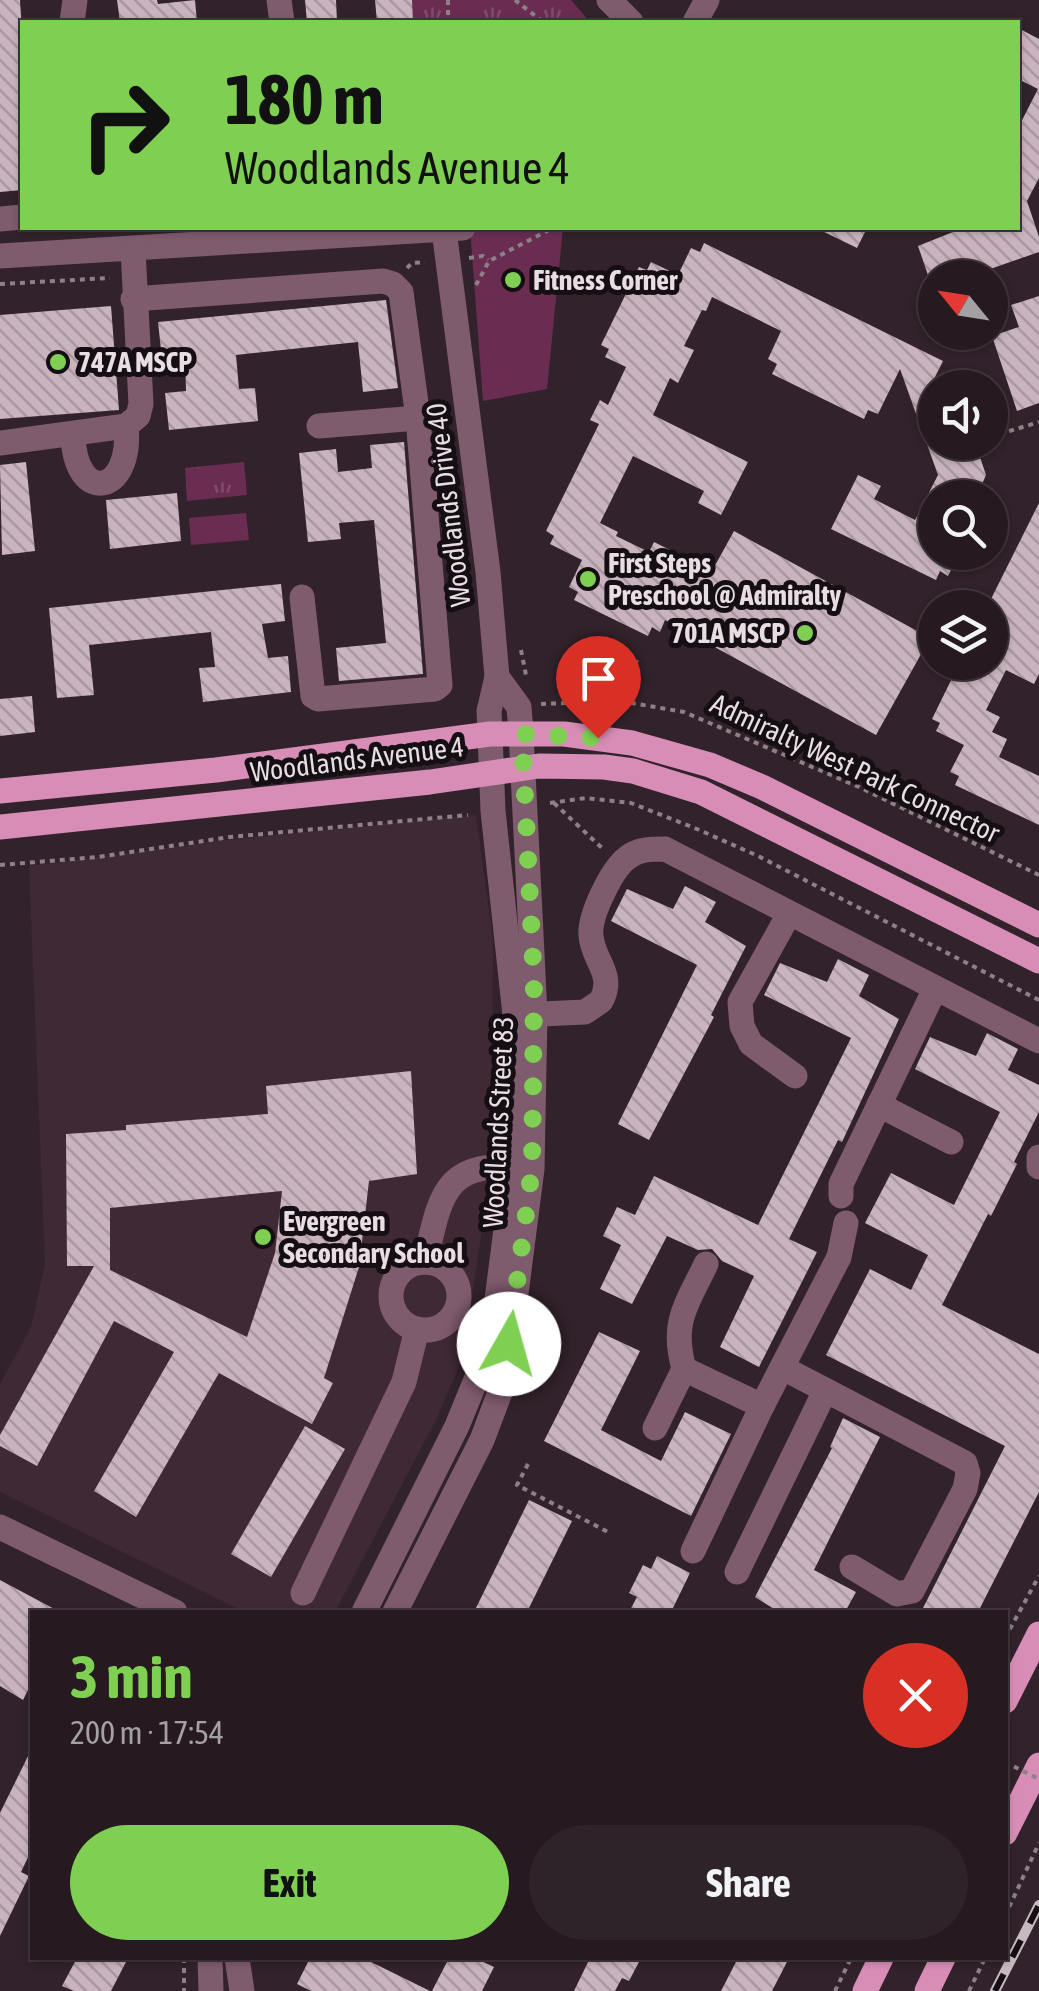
<!DOCTYPE html>
<meta charset="utf-8">
<style>
body{margin:0;font-family:"Asap Condensed",sans-serif;background:#2e2329;color:#f1f3f6;height:100vh;display:flex;flex-direction:column;font-size:38px;white-space:nowrap}
*{box-sizing:border-box;margin:0}
p{font-size:32px;color:#a4a1a5}
.icon{flex:none;width:55px;height:55px;fill:none;stroke:currentColor;stroke-width:2;stroke-linecap:round;stroke-linejoin:round}
.map{position:relative;flex:1;overflow:hidden}
.side{position:absolute;left:30px;top:1610px;width:978px;height:350px;display:flex;flex-direction:column;background:#261a20;border-radius:0px;box-shadow:0 2px 8px #0004,0 0 0 2px #42383e}
.side>*{flex:none}
.top-card{position:absolute;left:20px;top:20px;width:1000px;height:210px;border-radius:0px;box-shadow:0 2px 8px #0004,0 0 0 2px #42383e;background:#7fd052;color:#111;overflow:hidden}
.needle{width:65px;rotate:300deg}
.tools{position:absolute;left:918px;top:260px;display:grid;gap:20px}
.tools a{display:grid;place-items:center;width:90px;height:90px;border-radius:50%;background:#261a20;box-shadow:0 2px 8px #0004,0 0 0 2px #42383e;font-size:50px}
.pin{position:absolute;display:grid;place-items:center;width:85px;height:85px;color:#fff;margin:-102px -42px;border-radius:50% 50% 50% 0;rotate:-45deg;box-shadow:0 0 10px #0007}
.pin .icon{rotate:45deg}
.me{position:absolute;width:110px;margin:-55px;rotate:7deg;stroke-linejoin:round;filter:drop-shadow(0 0 8px #0008)}
.turn{display:flex;align-items:center;gap:35px;height:210px;padding:0 40px;font-size:45px}
.turn .icon{width:130px;height:130px;stroke-width:2.5}
.turn b{display:block;font-size:70px;line-height:85px}
.round{display:grid;place-items:center;flex:none;width:105px;height:105px;border-radius:52px;background:#2e2329}
.head{display:flex;align-items:center;justify-content:space-between;height:170px;padding:0 40px}
h1{font-size:60px;font-weight:700;line-height:75px;color:#7fd052}
.button{display:flex;gap:20px;margin-top:auto;padding:20px 40px}
.button a{flex:1;height:115px;border-radius:60px;background:#7fd052;color:#111;font-size:40px;font-weight:700;line-height:115px;text-align:center}
.button a+a{background:#2e2329;color:#f1f3f6}
.map>svg:first-child{display:block}
.built{fill:#3f2935}
.park{fill:url(#park-tufts)}
.pitch{fill:#6a2d51}
.building{fill:url(#building-back-hatch);fill-rule:evenodd}
.lines{fill:none;stroke-linecap:round;stroke-linejoin:round}
.path{stroke:#8e8087;stroke-width:4;stroke-dasharray:5 5;stroke-linecap:butt}
.minor{stroke:#7f5b6e;stroke-width:25}
.major{stroke:#d78db5;stroke-width:25}
.rail-casing{stroke:#c6bac0;stroke-width:10}
.rail{stroke:#150e12;stroke-width:6;stroke-dasharray:19;stroke-linecap:butt}
.path-bridge{stroke:#8e8087;stroke-width:4;stroke-dasharray:5 5;stroke-linecap:butt}
.route{stroke:#7fd052;stroke-width:18;stroke-dasharray:0 32.4}
.poi-dot{fill:#7fd052;stroke:#150e12;stroke-width:4}
.labels{text-anchor:middle;dominant-baseline:central;stroke-width:10;stroke-linejoin:round;paint-order:stroke}
.poi-label{font-size:28px;font-weight:bold;fill:#e8dde2;stroke:#150e12;text-anchor:start}
.street-label{font-size:28px;fill:#e8dde2;stroke:#150e12}
</style>
<div class="map">
<svg width="1039" height="1991" viewBox="0 0 1039 1991">
<defs>
<pattern id="park-tufts" width="24" height="20" patternUnits="userSpaceOnUse" patternTransform="scale(2.5)"><rect width="24" height="20" fill="#6a2d51"/><path d="M3 7l-1-3M5 7V3M7 7l1-3M15 17l-1-3M17 17v-4M19 17l1-3" fill="none" stroke="#7f4b6a"/></pattern>
<pattern id="building-back-hatch" width="6" height="6" patternUnits="userSpaceOnUse" patternTransform="scale(2.5)"><rect width="6" height="6" fill="#c9b3be"/><path d="M-1 5l2 2M0 0l6 6M5-1l2 2" fill="none" stroke="#a897a0"/></pattern>
</defs>
<rect width="100%" height="100%" fill="#32222b"/>
<!-- built -->
<path class="built" d="M 476,815 L 493,940 L 492,1073 L 485,1210 L 463,1357 L 436,1420 L 335,1612 L 245,1612 L 0,1492 L 0,1384 L 31,1327 L 45,1264 L 29,866 L 227,840 Z"/>
<!-- park -->
<g class="park">
<path d="M 411,0 L 571,0 L 590,22 L 413,22 Z"/>
<path d="M 244,462 L 247,495 L 187,501 L 185,468 Z"/>
</g>
<!-- pitch -->
<g class="pitch">
<path d="M 470,228 L 563,228 L 547,389 L 483,401 Z"/>
<path d="M 246,513 L 249,540 L 191,545 L 189,518 Z"/>
</g>
<!-- building -->
<g class="building">
<path d="M 0,0 L 20,0 L 22,31 L 22,190 L 0,192 Z"/>
<path d="M 117,0 L 157,0 L 158,4 L 195,0 L 197,22 L 120,22 Z"/>
<path d="M 305,0 L 336,0 L 337,22 L 307,22 Z"/>
<path d="M 375,0 L 412,0 L 413,22 L 377,22 Z"/>
<path d="M 1018,28 L 1039,39 L 1039,178 L 1027,201 L 1039,237 L 1039,252 L 976,274 L 973,268 L 967,268 L 930,281 L 918,246 L 963,228 L 1018,228 L 1018,128 L 1038,89 L 1018,79 Z"/>
<path d="M 816,228 L 867,228 L 857,248 Z"/>
<path d="M 704,243 L 943,361 L 929,389 L 935,387 L 935,442 L 975,442 L 986,475 L 976,498 L 935,498 L 935,552 L 960,552 L 948,576 L 940,571 L 936,580 L 831,529 L 858,475 L 881,486 L 874,499 L 915,520 L 938,475 L 900,369 L 878,414 L 868,410 L 864,419 L 772,374 L 777,364 L 768,359 L 781,331 L 712,297 L 706,311 L 702,310 L 684,346 L 694,350 L 678,383 L 670,378 L 653,415 L 748,462 L 721,515 L 698,503 L 704,491 L 633,456 L 600,523 L 618,532 L 616,536 L 649,552 L 654,542 L 712,571 L 734,531 L 930,638 L 876,735 L 665,620 L 660,632 L 652,627 L 648,636 L 574,600 L 578,592 L 569,587 L 582,560 L 550,544 L 554,536 L 546,531 L 599,424 L 590,420 L 600,400 L 608,405 L 626,367 L 605,357 L 609,349 L 601,345 L 639,267 L 647,270 L 651,262 L 678,275 L 691,248 L 700,252 Z"/>
<path d="M 1039,296 L 1039,403 L 1017,411 L 992,336 L 1019,327 L 1011,305 Z"/>
<path d="M 386,300 L 398,388 L 363,392 L 358,342 L 236,355 L 239,389 L 255,388 L 258,421 L 169,430 L 165,393 L 186,391 L 185,356 L 162,359 L 158,322 Z"/>
<path d="M 111,306 L 119,410 L 0,419 L 0,315 Z"/>
<path d="M 404,442 L 423,674 L 339,681 L 336,648 L 386,643 L 374,520 L 339,523 L 341,539 L 308,542 L 299,453 L 336,449 L 338,472 L 372,468 L 370,445 Z"/>
<path d="M 26,462 L 35,551 L 2,555 L 0,465 Z"/>
<path d="M 177,493 L 181,541 L 110,549 L 106,500 Z"/>
<path d="M 1039,503 L 1039,674 L 1034,684 L 1006,670 L 986,710 L 1000,717 L 992,732 L 1007,739 L 999,757 L 1039,776 L 1039,825 L 955,785 L 959,776 L 950,772 L 964,745 L 936,731 L 940,723 L 932,719 L 960,662 L 990,662 L 990,601 Z"/>
<path d="M 281,584 L 285,621 L 262,624 L 268,658 L 288,656 L 291,692 L 203,702 L 199,668 L 215,667 L 211,632 L 89,645 L 94,695 L 57,698 L 49,608 Z"/>
<path d="M 32,696 L 35,732 L 0,736 L 0,699 Z"/>
<path d="M 685,886 L 716,902 L 705,922 L 746,946 L 711,1015 L 714,1017 L 649,1140 L 618,1124 L 697,965 L 611,921 L 627,889 L 673,909 Z"/>
<path d="M 838,959 L 869,975 L 859,996 L 899,1019 L 842,1142 L 838,1140 L 789,1239 L 817,1252 L 759,1367 L 720,1347 L 754,1276 L 722,1261 L 712,1249 L 698,1250 L 667,1236 L 632,1304 L 600,1289 L 621,1245 L 603,1236 L 617,1207 L 635,1215 L 654,1176 L 758,1225 L 851,1038 L 764,995 L 780,963 L 827,982 Z"/>
<path d="M 987,1033 L 1018,1049 L 1008,1070 L 1039,1085 L 1039,1112 L 1014,1162 L 1017,1164 L 991,1216 L 988,1214 L 942,1305 L 1039,1354 L 1039,1492 L 978,1612 L 921,1612 L 1005,1446 L 826,1355 L 870,1269 L 911,1290 L 928,1255 L 865,1223 L 891,1173 L 954,1205 L 1000,1112 L 915,1069 L 930,1037 L 976,1056 Z"/>
<path d="M 411,1071 L 417,1174 L 369,1181 L 359,1267 L 324,1378 L 333,1383 L 312,1424 L 219,1373 L 136,1517 L 94,1491 L 174,1352 L 114,1321 L 37,1466 L 0,1446 L 0,1435 L 94,1266 L 67,1266 L 66,1134 L 126,1130 L 126,1125 L 268,1114 L 266,1086 ZM 282,1191 L 275,1253 L 247,1337 L 110,1270 L 110,1208 Z"/>
<path d="M 599,1332 L 640,1351 L 601,1430 L 661,1461 L 685,1412 L 731,1434 L 691,1516 L 544,1441 Z"/>
<path d="M 843,1418 L 880,1437 L 814,1570 L 856,1592 L 845,1612 L 779,1612 L 755,1597 L 832,1448 L 830,1447 Z"/>
<path d="M 305,1426 L 345,1449 L 271,1577 L 231,1554 Z"/>
<path d="M 529,1500 L 572,1521 L 527,1612 L 474,1612 Z"/>
<path d="M 657,1556 L 690,1573 L 671,1612 L 629,1612 L 637,1597 L 629,1593 L 643,1565 L 651,1569 Z"/>
<path d="M 0,1580 L 60,1612 L 32,1612 L 32,1682 L 23,1700 L 0,1686 Z"/>
<path d="M 32,1748 L 32,1849 L 21,1872 L 29,1876 L 0,1936 L 0,1813 Z"/>
<path d="M 77,1958 L 128,1958 L 111,1991 L 74,1991 L 62,1986 Z"/>
<path d="M 310,1958 L 363,1958 L 430,1991 L 311,1991 L 297,1984 Z"/>
<path d="M 449,1958 L 475,1958 L 494,1967 L 482,1991 L 432,1991 Z"/>
<path d="M 590,1958 L 641,1958 L 629,1981 L 622,1978 L 615,1991 L 574,1991 Z"/>
<path d="M 738,1958 L 789,1958 L 772,1991 L 721,1991 Z"/>
</g>
<g class="lines">
<!-- path -->
<g class="path">
<path d="M 448,0 L 448,22"/>
<path d="M 515,0 L 543,22"/>
<path d="M 469,258 L 483,256 L 488,260"/>
<path d="M 407,268 L 412,263 L 425,262"/>
<path d="M 0,284 L 110,278"/>
<path d="M 476,285 L 489,261 L 553,228"/>
<path d="M 990,437 L 1039,422"/>
<path d="M 521,650 L 526,675"/>
<path d="M 620,701 L 637,660"/>
<path d="M 541,704 L 620,701 L 684,712 L 859,787 L 1039,875"/>
<path d="M 550,803 L 586,798 L 631,803 L 697,829 L 758,856 L 1039,1000"/>
<path d="M 554,803 L 602,848"/>
<path d="M 892,804 L 901,785"/>
<path d="M 904,809 L 906,804 L 931,817 L 933,813 L 915,803 L 920,794"/>
<path d="M 0,865 L 98,857 L 230,837 L 468,815"/>
<path d="M 528,1464 L 517,1485 L 610,1533"/>
<path d="M 1005,1638 L 1039,1576"/>
<path d="M 1005,1916 L 1039,1843"/>
<path d="M 184,1958 L 184,1991"/>
<path d="M 835,1991 L 851,1958"/>
<path d="M 969,1991 L 985,1958"/>
</g>
<!-- minor -->
<g class="minor">
<path d="M 279,0 L 282,22"/>
<path d="M 609,0 L 631,22"/>
<path d="M 72,22 L 75,0"/>
<path d="M 695,22 L 707,0"/>
<path d="M 0,219 L 22,217"/>
<path d="M 0,256 L 463,228"/>
<path d="M 133,299 L 383,281 L 393,284 L 401,292 L 418,418 L 440,685 L 435,689 L 318,699 L 313,696 L 302,597"/>
<path d="M 319,426 L 418,418"/>
<path d="M 73,435 C 75,506 133,495 126,426"/>
<path d="M 0,443 L 126,426 L 138,416 L 141,404 L 133,249"/>
<path d="M 789,914 L 740,1002 L 742,1026 L 751,1044 L 795,1076"/>
<path d="M 520,1015 L 585,1012 L 601,1001 C 616,974 592,960 591,935 C 589,916 612,869 627,858 C 638,849 651,849 665,849 L 1039,1041"/>
<path d="M 879,1105 L 951,1142"/>
<path d="M 1039,1157 L 1039,1167"/>
<path d="M 841,1196 L 841,1184 L 935,989"/>
<path d="M 425,1262 C 441,1194 443,1159 527,1168"/>
<circle cx="425" cy="1296" r="34"/>
<path d="M 783,1368 L 965,1463 L 968,1473 L 965,1489 L 912,1591 L 897,1594 L 852,1567"/>
<path d="M 684,1369 L 762,1406"/>
<path d="M 655,1428 L 684,1369 C 671,1322 686,1306 706,1264"/>
<path d="M 0,1527 L 175,1612"/>
<path d="M 693,1551 L 762,1406 L 839,1257 L 846,1223"/>
<path d="M 737,1572 L 825,1391"/>
<path d="M 303,1593 L 404,1382 L 417,1329"/>
<path d="M 364,1612 L 457,1426 L 480,1370 L 494,1323 L 514,1167 L 515,1015 L 493,811 L 490,734 L 489,711 L 497,677 L 488,572 L 444,230"/>
<path d="M 395,1612 L 482,1440 L 505,1379 L 532,1169 L 535,1014 L 521,733 L 519,707 L 497,677"/>
<path d="M 210,1958 L 211,1991"/>
<path d="M 237,1958 L 242,1991"/>
</g>
<!-- major -->
<g class="major">
<path d="M 0,791 L 216,770 L 490,734 L 564,734 L 632,743 L 710,765 L 762,787 L 1039,925"/>
<path d="M 0,827 L 430,782 L 539,766 L 604,767 L 633,771 L 701,792 L 1039,961"/>
<path d="M 1005,1701 L 1039,1634"/>
<path d="M 1005,1833 L 1039,1765"/>
<path d="M 865,1991 L 881,1958"/>
<path d="M 927,1991 L 943,1958"/>
</g>
<!-- rail casing -->
<g class="rail-casing">
<path id="rail" d="M 995,1991 L 1039,1905"/>
</g>
<!-- rail -->
<use href="#rail" class="rail"/>
<!-- path-bridge -->
<path class="path-bridge" d="M 1005,1762 L 1039,1779"/>
</g>
<g class="lines">
<!-- route -->
<path class="route" d="M 509,1344 L 532,1168 L 533,1092 L 534,982 L 522,734 L 598,738"/>
</g>
<!-- markers -->
<g class="poi-dot">
<circle cx="513" cy="280" r="10"/>
<circle cx="58" cy="362" r="10"/>
<circle cx="588" cy="579" r="10"/>
<circle cx="805" cy="633" r="10"/>
<circle cx="263" cy="1237" r="10"/>
</g>
<g class="labels">
<!-- poi labels -->
<g class="poi-label">
<text x="533" y="280">Fitness Corner</text>
<text x="78" y="362">747A MSCP</text>
<text x="608" y="563">First Steps<tspan x="608" dy="32">Preschool @ Admiralty</tspan></text>
<text x="785" y="633" text-anchor="end">701A MSCP</text>
<text x="283" y="1221">Evergreen<tspan x="283" dy="32">Secondary School</tspan></text>
</g>
<!-- street labels -->
<g class="street-label">
<text transform="translate(448 505) rotate(-97)">Woodlands Drive 40</text>
<text transform="translate(357 759) rotate(-7)">Woodlands Avenue 4</text>
<text transform="translate(855 768) rotate(25)">Admiralty West Park Connector</text>
<text transform="translate(498 1122) rotate(-87)">Woodlands Street 83</text>
</g>
</g>
</svg>
<div class="tools">
<a><svg class="needle" viewBox="-14 -14 28 28"><path d="M0-13l5 13h-10z" fill="#e53935"/><path d="M0 13l5-13h-10z" fill="#a4a1a5"/></svg></a>
<a><svg class="icon" aria-label="sound" viewBox="0 0 24 24"><path d="M4 9h4l5-4v14l-5-4H4zM17 9q2 3 0 6"/></svg></a>
<a><svg class="icon" aria-label="search" viewBox="0 0 24 24"><circle cx="10" cy="10" r="6"/><path d="M15 15l6 6"/></svg></a>
<a><svg class="icon" aria-label="layers" viewBox="0 0 24 24"><path d="M12 4l9 5-9 5-9-5zM3 14l9 5 9-5"/></svg></a>
</div>
<div class="pin" style="left:598px;top:738px;background:#d93025"><svg class="icon" aria-label="arrive" viewBox="0 0 24 24"><path d="M6 21V4h12l-3 4 3 4H6"/></svg></div>
<svg class="me" style="left:509px;top:1344px" viewBox="-20 -20 40 40"><circle r="19" fill="#fff"/><path d="M0-13L10 11 0 6-10 11z" fill="#7fd052"/></svg>
<div class="top-card">
<div class="turn"><svg class="icon" aria-label="right" viewBox="0 0 24 24"><path d="M7 20v-9h11M14 6l5 5-5 5"/></svg><div><b>180 m</b>Woodlands Avenue 4</div></div>
</div>
<section class="side">
<div class="head"><div><h1>3 min</h1><p>200 m · 17:54</p></div><a class="round" style="background:#d93025;color:#fff"><svg class="icon" aria-label="close" viewBox="0 0 24 24"><path d="M6 6l12 12M18 6L6 18"/></svg></a></div>
<div class="button"><a>Exit</a><a>Share</a></div>
</section>
</div>
